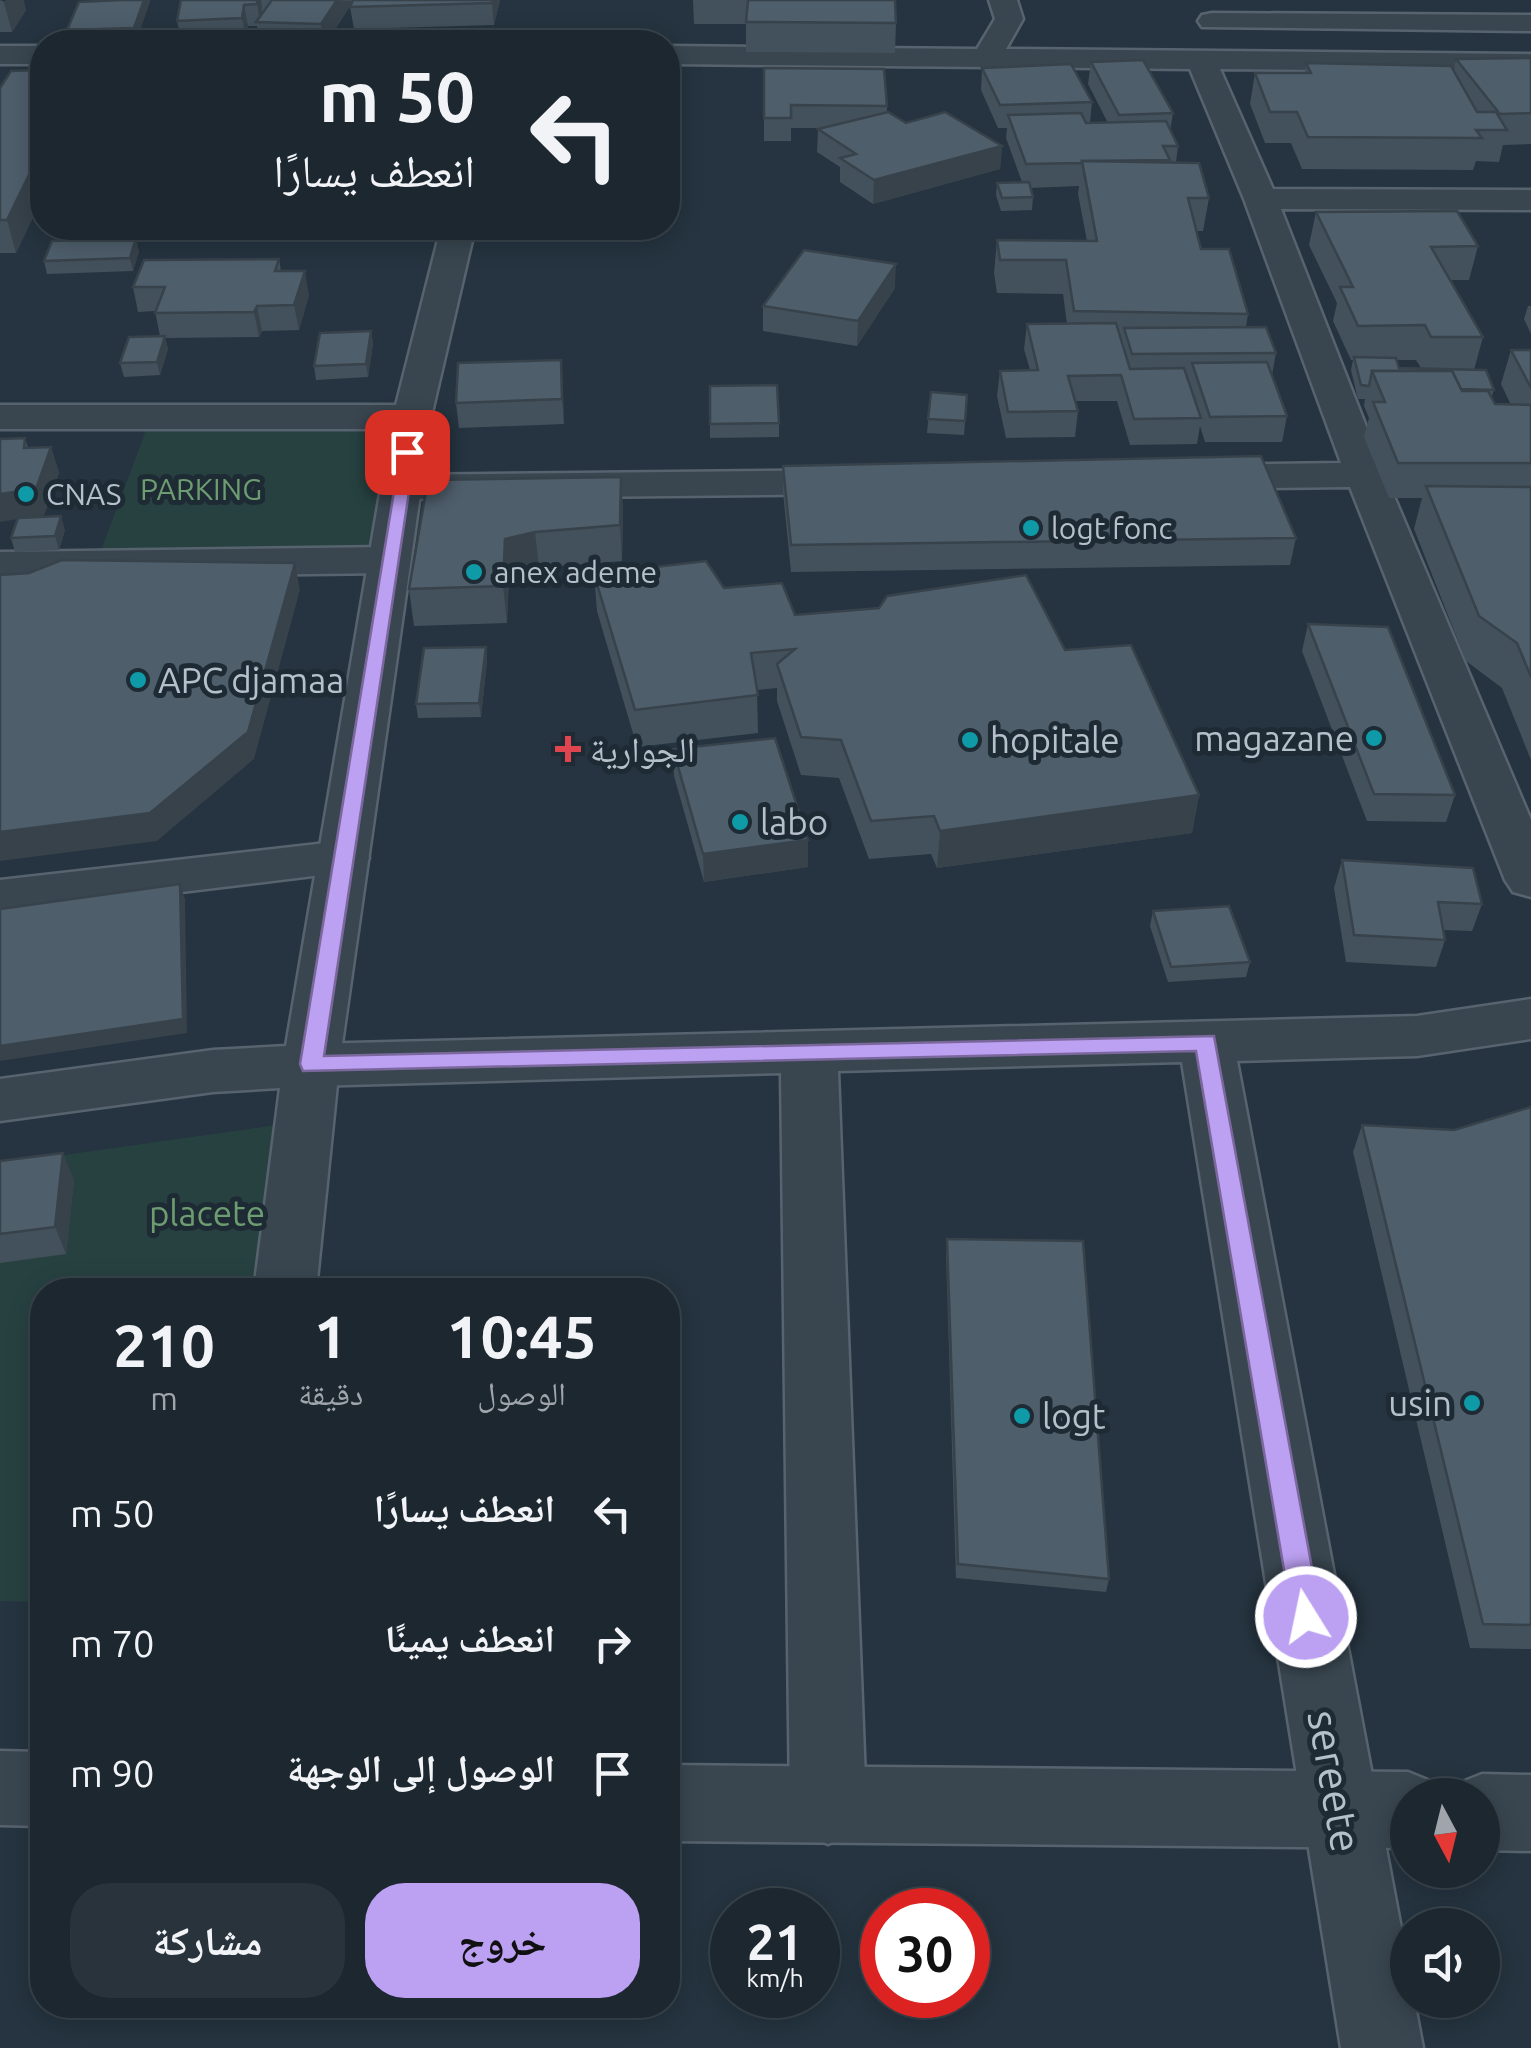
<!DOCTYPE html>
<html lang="ar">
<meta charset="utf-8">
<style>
body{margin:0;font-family:Ubuntu,"Noto Naskh Arabic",sans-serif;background:#29333c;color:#f1f3f6;direction:rtl;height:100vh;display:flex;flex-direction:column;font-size:38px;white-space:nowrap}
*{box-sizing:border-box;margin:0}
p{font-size:32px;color:#a0a5ab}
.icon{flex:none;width:55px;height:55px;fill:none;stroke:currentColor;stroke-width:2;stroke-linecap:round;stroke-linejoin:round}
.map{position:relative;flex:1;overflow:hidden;direction:ltr}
.drawer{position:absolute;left:30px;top:1278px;width:650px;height:740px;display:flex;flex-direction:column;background:#1c2730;border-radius:40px;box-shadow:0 5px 25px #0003,0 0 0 2px #3a444c;direction:rtl}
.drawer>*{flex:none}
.guide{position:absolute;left:30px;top:30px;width:650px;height:210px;border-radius:40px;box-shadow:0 5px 25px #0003,0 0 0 2px #3a444c;direction:rtl;background:#1c2730;color:#f1f3f6;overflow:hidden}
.needle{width:65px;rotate:173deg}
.fabs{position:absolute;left:1390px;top:1778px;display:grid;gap:20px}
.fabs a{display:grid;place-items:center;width:110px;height:110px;border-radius:50%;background:#1c2730;box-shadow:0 5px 25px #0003,0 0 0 2px #3a444c;font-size:50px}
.speed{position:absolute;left:710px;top:1888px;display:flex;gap:20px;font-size:50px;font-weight:700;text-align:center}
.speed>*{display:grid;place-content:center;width:130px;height:130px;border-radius:50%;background:#1c2730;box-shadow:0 5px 25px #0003,0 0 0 2px #3a444c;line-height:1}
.speed small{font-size:25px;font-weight:400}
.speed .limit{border:15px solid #d22;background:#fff;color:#111}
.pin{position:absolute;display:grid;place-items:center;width:85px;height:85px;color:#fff;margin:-42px;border-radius:20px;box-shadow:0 5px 15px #0006}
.me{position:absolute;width:110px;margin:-55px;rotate:350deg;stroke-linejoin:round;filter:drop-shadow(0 0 8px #0008)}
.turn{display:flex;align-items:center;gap:35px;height:210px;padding:0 40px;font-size:45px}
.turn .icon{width:130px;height:130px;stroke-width:2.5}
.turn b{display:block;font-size:70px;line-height:85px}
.eta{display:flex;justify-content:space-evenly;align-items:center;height:170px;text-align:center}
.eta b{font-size:60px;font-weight:700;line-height:70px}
.button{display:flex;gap:20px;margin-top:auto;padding:20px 40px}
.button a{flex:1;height:115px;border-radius:40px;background:#bca0f2;color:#111;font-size:40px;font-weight:700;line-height:115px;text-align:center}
.button a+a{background:#29333c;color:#f1f3f6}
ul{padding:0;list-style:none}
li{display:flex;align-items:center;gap:30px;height:130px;padding:0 40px}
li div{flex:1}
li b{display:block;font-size:38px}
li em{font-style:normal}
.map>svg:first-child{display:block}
.green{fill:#274141}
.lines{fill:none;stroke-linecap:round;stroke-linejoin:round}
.minor-casing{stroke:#57636e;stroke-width:5}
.tertiary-casing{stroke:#57636e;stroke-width:5}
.minor{fill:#394650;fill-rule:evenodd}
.tertiary{fill:#394650;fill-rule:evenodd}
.wall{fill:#43515c;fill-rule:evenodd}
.shaded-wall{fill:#37424b}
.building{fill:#4e5e6b;stroke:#37424b;stroke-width:2.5}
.route{fill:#bca0f2;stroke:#7a689d;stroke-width:2.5}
.culture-dot{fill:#0f9aa8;stroke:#1e2b35;stroke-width:4}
.health-dot{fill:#e0444e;stroke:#1e2b35;stroke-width:4}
.labels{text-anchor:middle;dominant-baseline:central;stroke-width:10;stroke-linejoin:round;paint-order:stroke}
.far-park-label{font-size:30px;fill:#6d9c71;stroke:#1e2b35}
.far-poi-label{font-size:30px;fill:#b6c0cb;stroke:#1e2b35;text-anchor:start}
.poi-label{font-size:35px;fill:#b6c0cb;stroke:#1e2b35;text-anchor:start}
.park-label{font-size:35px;fill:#6d9c71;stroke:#1e2b35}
.near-street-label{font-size:42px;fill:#b6c0cb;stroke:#1e2b35}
</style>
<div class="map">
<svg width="1531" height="2048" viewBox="0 0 1531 2048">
<rect width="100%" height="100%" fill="#253440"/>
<!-- green -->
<g class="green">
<path d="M 151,417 L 405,420 L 387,557 L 96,564 Z"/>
<path d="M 305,1121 L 274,1290 L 42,1290 L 42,1602 L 0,1601 L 0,1164 Z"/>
</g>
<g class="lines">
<!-- minor casing -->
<g class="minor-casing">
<g id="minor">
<path d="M 989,0 L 1017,0 L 1023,19 L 1006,49 L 1531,54 L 1531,72 L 1220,69 L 1273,189 L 1531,190 L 1531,210 L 1281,209 L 1385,475 L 1531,820 L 1531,897 L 1513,892 L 1505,880 L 1350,487 L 1194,489 L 1180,486 L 1174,477 L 1180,468 L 1194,465 L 1341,463 L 1244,199 L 1190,69 L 668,64 L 668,46 L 977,49 L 995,19 Z"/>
<path d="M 1212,13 L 1531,15 L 1531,31 L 1202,27 L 1198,21 L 1202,15 Z"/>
<rect x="0" y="46" width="42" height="18"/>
<path d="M 0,405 L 412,405 L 426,409 L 431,417 L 426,425 L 412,429 L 0,429 Z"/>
<path d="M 858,470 L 872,473 L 878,482 L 872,491 L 858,494 L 401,499 L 387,496 L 381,487 L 387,478 L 401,475 Z"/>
<path d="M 390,547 L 405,551 L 411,560 L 405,569 L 390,573 L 0,578 L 0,552 Z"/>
<path d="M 344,841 L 362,846 L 369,858 L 362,870 L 0,914 L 0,880 Z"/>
<path d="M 1531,999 L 1531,1039 L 1417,1056 L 1237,1061 L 1408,1965 L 1408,2000 L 1414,2000 L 1423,2048 L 1341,2048 L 1182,1062 L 838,1071 L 866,1806 L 855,1833 L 828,1844 L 801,1833 L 790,1806 L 781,1073 L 311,1086 L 291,1080 L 283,1065 L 291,1050 L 311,1044 L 1417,1016 Z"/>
</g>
</g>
<!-- tertiary casing -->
<g class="tertiary-casing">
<g id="tertiary">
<path d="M 441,228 L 475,228 L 431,417 L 339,1065 L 316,1290 L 254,1290 L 280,1088 L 213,1092 L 0,1121 L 0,1079 L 213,1050 L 286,1046 L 393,417 Z"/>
<path d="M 0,1751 L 42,1752 L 42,1826 L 0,1825 Z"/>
<path d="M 668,1765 L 1408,1772 L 1435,1783 L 1440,1795 L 1408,1795 L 1408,1848 L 668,1841 Z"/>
<path d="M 1482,1774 L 1531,1775 L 1531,1851 L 1482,1850 L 1482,1795 L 1451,1795 L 1455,1785 Z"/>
</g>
</g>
<!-- minor -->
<use href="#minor" class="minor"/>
<!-- tertiary -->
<use href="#tertiary" class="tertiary"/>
</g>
<!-- wall -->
<g class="wall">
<path d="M 0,0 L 26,10 L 12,32 L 0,32 Z"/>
<path d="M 121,0 L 150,0 L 137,39 L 69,41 L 67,30 Z"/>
<path d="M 181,0 L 500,0 L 494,25 L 354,29 L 350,7 L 352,3 L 327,42 L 260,42 L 257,26 L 248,26 L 246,39 L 182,42 L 177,21 Z"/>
<path d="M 693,0 L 895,0 L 896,23 L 895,53 L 746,52 L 746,24 L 694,24 Z"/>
<path d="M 1531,58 L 1531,144 L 1503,145 L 1499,162 L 1476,161 L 1473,170 L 1302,169 L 1291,143 L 1265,143 L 1250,104 L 1255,73 L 1305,73 L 1306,63 L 1454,71 L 1456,59 Z"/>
<path d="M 1091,62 L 1173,113 L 1170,131 L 1178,146 L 1176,163 L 1209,198 L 1203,231 L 1196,231 L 1201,249 L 1248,314 L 1246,327 L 1276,353 L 1272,375 L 1287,416 L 1282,442 L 1205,442 L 1200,426 L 1197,444 L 1130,445 L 1117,401 L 1075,401 L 1078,411 L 1075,437 L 1006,438 L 997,396 L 1000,371 L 1030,370 L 1024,349 L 1027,324 L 1067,324 L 1063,294 L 997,293 L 994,273 L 997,240 L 1087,241 L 1078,194 L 1079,186 L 1030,188 L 1033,197 L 1032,210 L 1001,211 L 996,195 L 997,183 L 1022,182 L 1006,138 L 1007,128 L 998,128 L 981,90 L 982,68 L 1092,102 L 1090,123 L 1108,123 L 1088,84 Z"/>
<path d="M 764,68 L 887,106 L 887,112 L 906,123 L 1002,146 L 1000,169 L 873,204 L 840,182 L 840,167 L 817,152 L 818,129 L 823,128 L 791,128 L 791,141 L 764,141 Z"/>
<path d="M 42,70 L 42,198 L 16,253 L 0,253 L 0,88 Z"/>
<path d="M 1316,212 L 1478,246 L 1469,280 L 1450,280 L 1483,337 L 1474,370 L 1494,390 L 1491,398 L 1495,404 L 1511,405 L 1501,384 L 1511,350 L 1531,350 L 1531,760 L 1502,688 L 1466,661 L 1414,529 L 1422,498 L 1389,498 L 1364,437 L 1369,418 L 1364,406 L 1365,399 L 1358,399 L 1351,370 L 1353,360 L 1351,360 L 1333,321 L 1337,303 L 1309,245 ZM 1397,360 L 1416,360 L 1421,368 L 1399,368 Z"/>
<path d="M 139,251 L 133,271 L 47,274 L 44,261 Z"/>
<path d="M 279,259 L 281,271 L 309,295 L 299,330 L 262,331 L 259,337 L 165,338 L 168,349 L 160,375 L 124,377 L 120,363 L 160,336 L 155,311 L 138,312 L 133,287 Z"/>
<path d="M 895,288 L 857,346 L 763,331 L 763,306 Z"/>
<path d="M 1528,306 L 1531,306 L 1531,334 L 1524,319 Z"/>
<path d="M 371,331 L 373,344 L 368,377 L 316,380 L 314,366 Z"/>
<path d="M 561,360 L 564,424 L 459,428 L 456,403 Z"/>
<path d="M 710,386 L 779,423 L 779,437 L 710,438 Z"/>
<path d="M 931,392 L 967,395 L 964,435 L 927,433 Z"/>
<path d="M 25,438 L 28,448 L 51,447 L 59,473 L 44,515 L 27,518 L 65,530 L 59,550 L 15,552 L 11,538 L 17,519 Z"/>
<path d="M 783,466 L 1296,538 L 1290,565 L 791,572 L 783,492 Z"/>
<path d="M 621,477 L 623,513 L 622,561 L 539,568 L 509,575 L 507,623 L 414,626 L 409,589 Z"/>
<path d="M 594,574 L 724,588 L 795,615 L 1065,650 L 1199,795 L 1192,833 L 937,868 L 931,854 L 869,859 L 839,778 L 801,775 L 777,701 L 777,688 L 757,690 L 758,733 L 637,747 L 597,611 Z"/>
<path d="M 1308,624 L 1455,795 L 1446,822 L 1367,821 L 1302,651 Z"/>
<path d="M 486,647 L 487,661 L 481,717 L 418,718 L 416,704 Z"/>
<path d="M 673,749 L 808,867 L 704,882 L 674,776 Z"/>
<path d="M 1342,860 L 1482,904 L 1472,931 L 1443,930 L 1445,940 L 1436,967 L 1346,962 L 1334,888 Z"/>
<path d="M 1153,911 L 1250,962 L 1246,977 L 1168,982 L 1150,926 Z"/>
<path d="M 1531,1107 L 1531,1649 L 1470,1648 L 1353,1152 L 1362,1125 L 1454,1130 Z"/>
<path d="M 0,1161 L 74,1180 L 66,1254 L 0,1263 Z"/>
<path d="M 947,1239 L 1109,1579 L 1106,1592 L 956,1578 L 946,1253 Z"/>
</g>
<!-- shaded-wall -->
<g class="shaded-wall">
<path d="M 6,0 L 24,0 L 26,10 L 12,32 L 4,3 Z"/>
<path d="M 144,0 L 150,0 L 150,2 L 137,39 L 134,28 Z"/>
<path d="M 257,0 L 261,0 L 262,7 L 260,26 Z"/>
<path d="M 337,0 L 353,1 L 327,42 L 324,42 L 321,24 Z"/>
<path d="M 493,0 L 500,0 L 494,25 L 492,3 Z"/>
<path d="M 244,5 L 248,26 L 246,39 L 242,18 Z"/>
<path d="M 1002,146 L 1000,169 L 873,204 L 874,180 Z"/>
<path d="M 42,148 L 42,198 L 16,253 L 7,220 Z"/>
<path d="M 136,238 L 139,251 L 133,271 L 130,258 Z"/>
<path d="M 896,264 L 895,288 L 857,346 L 858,321 Z"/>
<path d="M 305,271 L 309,295 L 299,330 L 294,305 Z"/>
<path d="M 257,306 L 262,331 L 259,337 L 254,312 Z"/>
<path d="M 371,331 L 373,344 L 368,377 L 366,364 Z"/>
<path d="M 165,336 L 168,349 L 160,375 L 157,362 Z"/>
<path d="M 561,360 L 563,385 L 564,424 L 562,399 Z"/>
<path d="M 51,447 L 59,473 L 44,515 L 0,522 L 0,494 Z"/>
<path d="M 621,477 L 623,513 L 622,561 L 620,525 Z"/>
<path d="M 61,516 L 65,530 L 59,550 L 55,536 Z"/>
<path d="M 535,532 L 539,568 L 509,575 L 507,623 L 503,586 L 505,539 Z"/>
<path d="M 295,563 L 300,590 L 254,759 L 157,841 L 0,861 L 0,832 Z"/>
<path d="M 486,647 L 487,661 L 481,717 L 479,703 Z"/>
<path d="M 1199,795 L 1192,833 L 937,868 L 940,831 Z"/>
<path d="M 808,840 L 808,867 L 704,882 L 703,854 Z"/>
<path d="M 180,884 L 185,899 L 187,1033 L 0,1061 L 0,1046 Z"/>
<path d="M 63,1153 L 74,1180 L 66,1254 L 55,1227 Z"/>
</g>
<!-- building -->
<g class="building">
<path d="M 121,0 L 144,0 L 134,28 L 67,30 L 79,2 Z"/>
<path d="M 181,0 L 257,0 L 257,4 L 244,5 L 242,18 L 177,21 Z"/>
<path d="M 272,0 L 337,0 L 321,24 L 256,22 Z"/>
<path d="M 353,0 L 493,0 L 492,3 L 350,7 Z"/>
<path d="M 748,0 L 895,0 L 896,23 L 746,22 Z"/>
<path d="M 1531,58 L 1531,113 L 1500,114 L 1456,59 Z"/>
<path d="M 1143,60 L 1173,113 L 1119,115 L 1091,62 Z"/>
<path d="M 1306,63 L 1451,66 L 1477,112 L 1496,112 L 1507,130 L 1476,130 L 1482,138 L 1308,137 L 1297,112 L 1270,112 L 1255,73 L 1311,73 Z"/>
<path d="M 1071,64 L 1092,102 L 1000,105 L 982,68 Z"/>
<path d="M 764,68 L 884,69 L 887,106 L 791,105 L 791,118 L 764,118 Z"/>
<path d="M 42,70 L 42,148 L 7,220 L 0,220 L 0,88 L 11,71 Z"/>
<path d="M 888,112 L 906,123 L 945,112 L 1002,146 L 874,180 L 840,158 L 856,154 L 818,129 Z"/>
<path d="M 1081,113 L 1086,123 L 1166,121 L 1178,146 L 1163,146 L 1170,160 L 1082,161 L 1082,163 L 1026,164 L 1008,115 Z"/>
<path d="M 1082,161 L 1199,163 L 1209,198 L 1188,198 L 1201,249 L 1229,249 L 1248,314 L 1074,311 L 1066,260 L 1000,260 L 997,240 L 1097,241 Z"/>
<path d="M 1029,182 L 1033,197 L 1002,198 L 997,183 Z"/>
<path d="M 1457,211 L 1478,246 L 1431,247 L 1483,337 L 1431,337 L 1425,325 L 1358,326 L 1340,287 L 1353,287 L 1316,212 Z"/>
<path d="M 136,238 L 130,258 L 44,261 L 52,241 Z"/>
<path d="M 804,250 L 896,264 L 858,321 L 763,306 Z"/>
<path d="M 279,259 L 275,271 L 305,271 L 294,305 L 257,306 L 254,312 L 155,313 L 165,287 L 133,287 L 144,260 Z"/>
<path d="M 1116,323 L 1130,369 L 1184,368 L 1201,418 L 1134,419 L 1121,375 L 1068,376 L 1078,411 L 1008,412 L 1000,371 L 1038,370 L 1027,324 Z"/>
<path d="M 1266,327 L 1276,353 L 1132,354 L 1124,328 Z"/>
<path d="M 371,331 L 366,364 L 314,366 L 320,333 Z"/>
<path d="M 165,336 L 157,362 L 120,363 L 129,337 Z"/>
<path d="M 1511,350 L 1531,350 L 1531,388 Z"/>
<path d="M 1354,357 L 1396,358 L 1399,368 L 1486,370 L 1494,390 L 1461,389 L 1452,371 L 1372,371 L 1369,386 L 1361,385 Z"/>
<path d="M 561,360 L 562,399 L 456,403 L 458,363 Z"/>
<path d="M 1267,362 L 1287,416 L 1210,417 L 1192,363 Z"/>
<path d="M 1372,371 L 1452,371 L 1462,391 L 1488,391 L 1495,404 L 1531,405 L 1531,463 L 1398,463 L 1373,402 L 1385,402 Z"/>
<path d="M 777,385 L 779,423 L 710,424 L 710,386 Z"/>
<path d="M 931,392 L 967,395 L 965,421 L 928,419 Z"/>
<path d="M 25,438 L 24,448 L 51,447 L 36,489 L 0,494 L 0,439 Z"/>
<path d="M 1261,456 L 1296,538 L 791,545 L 783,466 Z"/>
<path d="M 621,477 L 620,525 L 535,532 L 505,539 L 503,586 L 409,589 L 428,480 Z"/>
<path d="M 1426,486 L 1531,487 L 1531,677 L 1517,643 L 1479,616 Z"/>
<path d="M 61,516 L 55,536 L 11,538 L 18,518 Z"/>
<path d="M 62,560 L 295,563 L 248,732 L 150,813 L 0,832 L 0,575 L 29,573 Z"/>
<path d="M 706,561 L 724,588 L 782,583 L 795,615 L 879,608 L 887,596 L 1026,575 L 1065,650 L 1131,645 L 1199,795 L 940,831 L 934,816 L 871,821 L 841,740 L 801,737 L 777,664 L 795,649 L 751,653 L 758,695 L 635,710 L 594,574 Z"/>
<path d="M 1308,624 L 1388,627 L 1455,795 L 1374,794 Z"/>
<path d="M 486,647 L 479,703 L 416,704 L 424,648 Z"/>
<path d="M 775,738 L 808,840 L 703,854 L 673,749 Z"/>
<path d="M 1342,860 L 1473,868 L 1482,904 L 1438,902 L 1445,940 L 1354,935 Z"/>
<path d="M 180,884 L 183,1019 L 0,1046 L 0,909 Z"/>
<path d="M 1229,906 L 1250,962 L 1171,967 L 1153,911 Z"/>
<path d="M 1531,1107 L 1531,1625 L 1483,1624 L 1362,1125 L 1454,1130 Z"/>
<path d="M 63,1153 L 55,1227 L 0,1234 L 0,1161 Z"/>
<path d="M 947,1239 L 1083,1241 L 1109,1579 L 958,1564 Z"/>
</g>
<!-- route -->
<path class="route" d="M 401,449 L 415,452 L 324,1056 L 1214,1036 L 1321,1617 L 1317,1626 L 1306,1630 L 1296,1626 L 1292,1617 L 1196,1051 L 303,1071 L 300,1064 Z"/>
<!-- markers -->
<g class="culture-dot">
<circle cx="26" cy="494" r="10"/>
<circle cx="1031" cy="528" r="10"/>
<circle cx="474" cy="572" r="10"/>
<circle cx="138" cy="680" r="10"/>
<circle cx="1374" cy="738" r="10"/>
<circle cx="970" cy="740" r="10"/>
<circle cx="740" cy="822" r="10"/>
<circle cx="1472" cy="1403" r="10"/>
<circle cx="1022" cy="1416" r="10"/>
</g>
<path class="health-dot" d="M563 734h10v10h10v10h-10v10h-10v-10h-10v-10h10z"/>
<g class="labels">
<!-- far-park labels -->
<g class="far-park-label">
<text x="201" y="489">PARKING</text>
</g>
<!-- far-poi labels -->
<g class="far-poi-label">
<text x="46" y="494">CNAS</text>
<text x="1051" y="528">logt fonc</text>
<text x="494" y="572">anex ademe</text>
</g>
<!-- poi labels -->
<g class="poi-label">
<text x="158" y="680">APC djamaa</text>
<text x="1354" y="738" text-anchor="end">magazane</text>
<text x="990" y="740">hopitale</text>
<text x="590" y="749">الجوارية</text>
<text x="760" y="822">labo</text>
<text x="1452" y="1403" text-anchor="end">usin</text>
<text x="1042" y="1416">logt</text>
</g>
<!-- park labels -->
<g class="park-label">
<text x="207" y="1213">placete</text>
</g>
<!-- near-street labels -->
<g class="near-street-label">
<text transform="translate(1335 1781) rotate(80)">sereete</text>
</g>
</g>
</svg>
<div class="fabs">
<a><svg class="needle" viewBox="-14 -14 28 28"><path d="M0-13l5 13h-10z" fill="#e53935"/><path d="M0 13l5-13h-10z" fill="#a0a5ab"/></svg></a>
<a><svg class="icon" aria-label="sound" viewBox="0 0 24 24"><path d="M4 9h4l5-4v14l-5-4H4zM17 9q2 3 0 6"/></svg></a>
</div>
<div class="speed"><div>21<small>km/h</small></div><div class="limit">30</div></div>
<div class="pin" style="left:407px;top:452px;background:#d93025"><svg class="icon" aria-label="arrive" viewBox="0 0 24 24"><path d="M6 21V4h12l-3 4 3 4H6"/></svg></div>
<svg class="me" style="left:1306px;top:1617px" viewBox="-20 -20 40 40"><circle r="17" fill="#bca0f2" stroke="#fff" stroke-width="3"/><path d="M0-11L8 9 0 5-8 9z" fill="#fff"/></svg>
<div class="guide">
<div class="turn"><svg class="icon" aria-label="left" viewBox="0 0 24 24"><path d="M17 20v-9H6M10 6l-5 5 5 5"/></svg><div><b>50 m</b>انعطف يسارًا</div></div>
</div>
<section class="drawer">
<div class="eta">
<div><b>10:45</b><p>الوصول</p></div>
<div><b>1</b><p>دقيقة</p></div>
<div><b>210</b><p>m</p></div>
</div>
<ul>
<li><svg class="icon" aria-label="left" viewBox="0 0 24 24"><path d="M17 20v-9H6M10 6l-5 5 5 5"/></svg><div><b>انعطف يسارًا</b></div><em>50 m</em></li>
<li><svg class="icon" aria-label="right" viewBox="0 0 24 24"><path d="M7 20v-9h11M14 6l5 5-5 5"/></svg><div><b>انعطف يمينًا</b></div><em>70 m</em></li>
<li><svg class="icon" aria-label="arrive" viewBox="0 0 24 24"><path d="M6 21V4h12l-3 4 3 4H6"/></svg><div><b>الوصول إلى الوجهة</b></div><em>90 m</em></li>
</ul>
<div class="button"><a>خروج</a><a>مشاركة</a></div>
</section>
</div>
